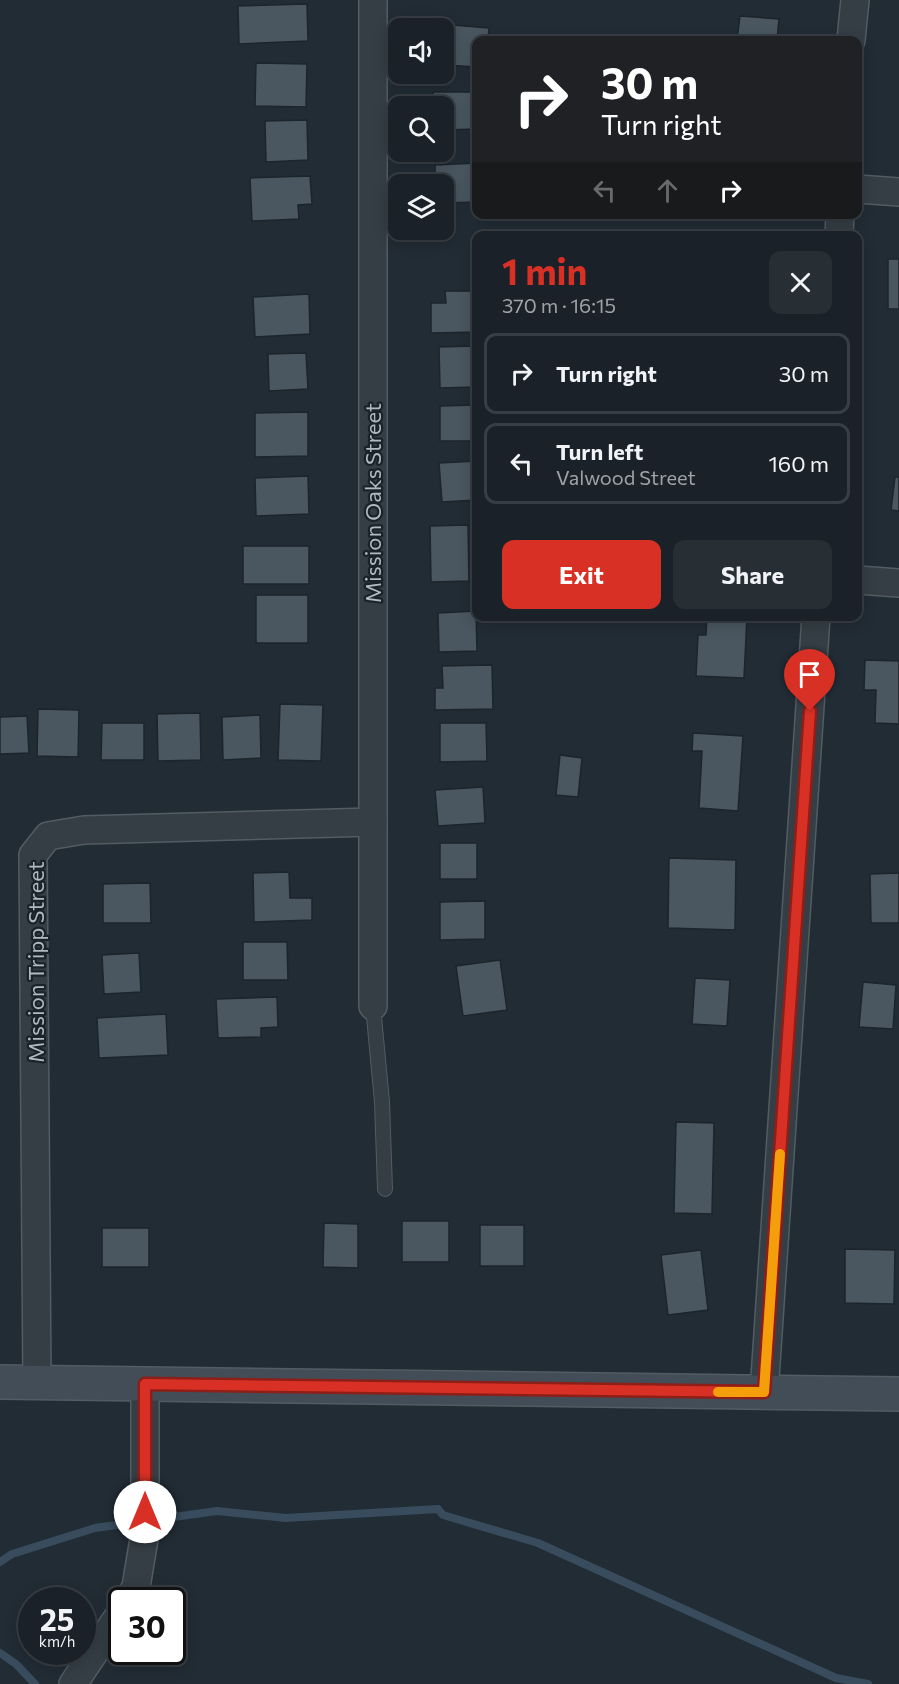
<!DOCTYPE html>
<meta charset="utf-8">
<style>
body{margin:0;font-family:Commissioner,sans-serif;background:#272e34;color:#f1f3f6;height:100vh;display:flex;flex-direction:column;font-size:22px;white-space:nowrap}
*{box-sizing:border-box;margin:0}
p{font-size:20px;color:#9fa3a8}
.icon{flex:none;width:33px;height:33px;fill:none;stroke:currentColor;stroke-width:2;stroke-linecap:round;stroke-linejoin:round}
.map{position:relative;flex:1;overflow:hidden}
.sheet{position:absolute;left:472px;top:231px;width:390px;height:390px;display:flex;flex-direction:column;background:#1a2128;border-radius:12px;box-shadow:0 3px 15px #0003,0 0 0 2px #383e45}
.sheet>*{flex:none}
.banner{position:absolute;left:472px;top:36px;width:390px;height:183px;border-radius:12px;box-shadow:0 3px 15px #0003,0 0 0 2px #383e45;background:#202124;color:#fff;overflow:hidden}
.controls{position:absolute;left:388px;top:18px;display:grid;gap:12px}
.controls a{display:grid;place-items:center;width:66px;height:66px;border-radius:12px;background:#1a2128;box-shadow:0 3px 15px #0003,0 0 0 2px #383e45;font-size:30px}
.speed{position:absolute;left:18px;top:1587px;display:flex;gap:12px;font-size:30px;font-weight:700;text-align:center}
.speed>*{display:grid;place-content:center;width:78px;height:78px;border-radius:50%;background:#1a2128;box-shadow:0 3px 15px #0003,0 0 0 2px #383e45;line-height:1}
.speed small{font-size:15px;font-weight:400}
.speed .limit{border:3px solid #111;border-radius:9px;background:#fff;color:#111}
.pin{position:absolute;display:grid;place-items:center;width:51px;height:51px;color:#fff;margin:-62px -26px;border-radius:50% 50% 50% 0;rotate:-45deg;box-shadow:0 0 6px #0007}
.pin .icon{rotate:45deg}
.me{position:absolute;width:66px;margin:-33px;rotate:0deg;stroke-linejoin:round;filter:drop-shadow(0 0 4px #0008)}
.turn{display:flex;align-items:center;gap:21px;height:126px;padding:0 30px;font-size:27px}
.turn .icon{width:78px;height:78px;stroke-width:2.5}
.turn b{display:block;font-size:42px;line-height:51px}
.lanes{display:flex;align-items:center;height:57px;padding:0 30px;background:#0003;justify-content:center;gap:30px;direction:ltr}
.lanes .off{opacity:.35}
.round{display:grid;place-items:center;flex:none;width:63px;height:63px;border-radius:12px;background:#272e34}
.summary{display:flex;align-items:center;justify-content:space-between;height:102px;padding:0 30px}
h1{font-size:36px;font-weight:700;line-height:45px;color:#d93025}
.action{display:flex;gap:12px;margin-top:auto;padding:12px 30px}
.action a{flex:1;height:69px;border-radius:12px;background:#d93025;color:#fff;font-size:24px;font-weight:700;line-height:69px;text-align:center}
.action a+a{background:#272e34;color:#f1f3f6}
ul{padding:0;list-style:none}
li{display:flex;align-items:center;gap:18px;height:81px;margin:0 12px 9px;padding:0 18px;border:3px solid #383e45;border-radius:12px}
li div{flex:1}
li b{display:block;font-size:22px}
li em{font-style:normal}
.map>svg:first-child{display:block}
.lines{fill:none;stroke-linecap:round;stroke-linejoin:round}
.stream{stroke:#384c5d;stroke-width:8}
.building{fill:#4a5760;stroke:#1c252c;stroke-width:1.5}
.lane-casing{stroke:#525c63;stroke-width:16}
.street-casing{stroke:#525c63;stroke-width:30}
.secondary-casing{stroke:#525c63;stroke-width:36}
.lane{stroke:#353e45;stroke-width:14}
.street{stroke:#353e45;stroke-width:27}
.secondary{stroke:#434d58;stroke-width:33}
.route-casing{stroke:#8d1f18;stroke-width:15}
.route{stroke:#d93025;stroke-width:10}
.slow{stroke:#f59e0b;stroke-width:10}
.labels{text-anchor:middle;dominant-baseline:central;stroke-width:4.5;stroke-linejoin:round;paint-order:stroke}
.street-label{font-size:22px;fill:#afb9c2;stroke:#1a232a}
</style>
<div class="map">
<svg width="899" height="1684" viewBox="0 0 899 1684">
<rect width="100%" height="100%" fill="#222c35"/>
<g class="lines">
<!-- stream -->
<g class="stream">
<path d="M 0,1562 L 12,1554 L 95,1528 L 217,1511 L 286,1518 L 438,1509 L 443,1515 L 538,1543 L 836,1678 L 868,1684"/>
<path d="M 0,1653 L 16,1664 L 35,1684"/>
</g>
</g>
<!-- building -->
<g class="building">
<path d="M 307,4 L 308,41 L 239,44 L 238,6 Z"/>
<path d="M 740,16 L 779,19 L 777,40 L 737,40 Z"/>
<path d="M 441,24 L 489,28 L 488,40 L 477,40 L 477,67 L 444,65 L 444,28 L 441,28 Z"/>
<path d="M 256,63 L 307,64 L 306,107 L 255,106 Z"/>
<path d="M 433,92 L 477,92 L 477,129 L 444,130 L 444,106 L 433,106 Z"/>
<path d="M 307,120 L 308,160 L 266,162 L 265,121 Z"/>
<path d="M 477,163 L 477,202 L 444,203 L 444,184 L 435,184 L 435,165 Z"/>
<path d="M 310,176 L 312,204 L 298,205 L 299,219 L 252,221 L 250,178 Z"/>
<rect x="888" y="259" width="11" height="50"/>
<path d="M 445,291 L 477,291 L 477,332 L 431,333 L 431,303 L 446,303 Z"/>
<path d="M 309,294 L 310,334 L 255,337 L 253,297 Z"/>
<path d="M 475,346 L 476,387 L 440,388 L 439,347 Z"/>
<path d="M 306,353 L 308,389 L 269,391 L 268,354 Z"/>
<path d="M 476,405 L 477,441 L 440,441 L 440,406 Z"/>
<path d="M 308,412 L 308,456 L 255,457 L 255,413 Z"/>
<path d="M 477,461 L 477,500 L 442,502 L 439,463 Z"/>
<path d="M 308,476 L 309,514 L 256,516 L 255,478 Z"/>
<path d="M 895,477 L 899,477 L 899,511 L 891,510 Z"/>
<path d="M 468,525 L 469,581 L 431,582 L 430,526 Z"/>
<rect x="243" y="546" width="66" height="38"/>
<rect x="256" y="595" width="52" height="48"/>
<path d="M 476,611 L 477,651 L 439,652 L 438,613 Z"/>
<path d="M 707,616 L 747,616 L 744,678 L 696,676 L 698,635 L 706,635 Z"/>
<path d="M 865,660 L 899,661 L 899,724 L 875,723 L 876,690 L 864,690 Z"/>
<path d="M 492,665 L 493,709 L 435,710 L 435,688 L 443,688 L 442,666 Z"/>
<path d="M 280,704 L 323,705 L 321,761 L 278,760 Z"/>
<path d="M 38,709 L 79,710 L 78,757 L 37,756 Z"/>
<path d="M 200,713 L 201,760 L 158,761 L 157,714 Z"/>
<path d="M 260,715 L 261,758 L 223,760 L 222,717 Z"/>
<path d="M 27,716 L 29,753 L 0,754 L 0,717 Z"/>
<path d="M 102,723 L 144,723 L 144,760 L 101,760 Z"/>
<path d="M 440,723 L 486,723 L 487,761 L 440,762 Z"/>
<path d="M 693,733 L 743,736 L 738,811 L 699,808 L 702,751 L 692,751 Z"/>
<path d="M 560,755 L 582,758 L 578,797 L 556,795 Z"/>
<path d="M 483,787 L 485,823 L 438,826 L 435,790 Z"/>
<rect x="440" y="843" width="37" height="36"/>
<path d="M 669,858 L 736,860 L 735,930 L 668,928 Z"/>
<path d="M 289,872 L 290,898 L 312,898 L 312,920 L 254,922 L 253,873 Z"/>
<path d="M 899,873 L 899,923 L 871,923 L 870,874 Z"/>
<path d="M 150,883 L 151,923 L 103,923 L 103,884 Z"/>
<path d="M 485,901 L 485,939 L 440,940 L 440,902 Z"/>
<path d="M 243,942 L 287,942 L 288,980 L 243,980 Z"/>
<path d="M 139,953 L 141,992 L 104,994 L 102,955 Z"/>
<path d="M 500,960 L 507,1010 L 463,1016 L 456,966 Z"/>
<path d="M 695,978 L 730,980 L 727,1026 L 692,1024 Z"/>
<path d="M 863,982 L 896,985 L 893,1029 L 859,1027 Z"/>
<path d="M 277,997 L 278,1027 L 261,1028 L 261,1037 L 218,1038 L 216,999 Z"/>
<path d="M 166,1014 L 168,1055 L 99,1058 L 97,1018 Z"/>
<path d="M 676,1122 L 714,1123 L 712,1214 L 674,1213 Z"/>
<rect x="402" y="1221" width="47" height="41"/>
<path d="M 324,1223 L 358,1224 L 358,1268 L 323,1267 Z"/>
<rect x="480" y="1225" width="44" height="41"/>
<rect x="102" y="1228" width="47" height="39"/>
<path d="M 845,1249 L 895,1250 L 894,1304 L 845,1303 Z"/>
<path d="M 701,1250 L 708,1310 L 668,1315 L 661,1255 Z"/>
</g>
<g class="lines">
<!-- lane casing -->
<g class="lane-casing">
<path id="lane" d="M 373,1006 L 382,1102 L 385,1189"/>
</g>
<!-- street casing -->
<g class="street-casing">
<g id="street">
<path d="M 851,40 L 855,0"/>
<path d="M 858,189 L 899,192"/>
<path d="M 839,236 L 840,214"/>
<path d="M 858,580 L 899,583"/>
<path d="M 373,1006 L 373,0"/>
<path d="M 37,1383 L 33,855 L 48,836 L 84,830 L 373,822"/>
<path d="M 764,1393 L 816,616"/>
<path d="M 128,1600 L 136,1587 L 145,1533 L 145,1384"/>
<path d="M 73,1684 L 122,1611"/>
</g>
</g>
<!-- secondary casing -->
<g class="secondary-casing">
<path id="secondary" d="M 0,1382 L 899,1394"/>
</g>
<!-- lane -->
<use href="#lane" class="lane"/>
<!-- street -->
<use href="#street" class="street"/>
<!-- secondary -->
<use href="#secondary" class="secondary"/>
</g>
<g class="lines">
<!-- route casing -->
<g class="route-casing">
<path id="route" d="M 145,1512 L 145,1384 L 764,1392 L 810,711"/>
</g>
<!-- route -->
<use href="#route" class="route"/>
<!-- slow -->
<path class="slow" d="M 718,1392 L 764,1392 L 780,1154"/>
</g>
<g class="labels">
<!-- street labels -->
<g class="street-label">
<text transform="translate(372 503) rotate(-90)">Mission Oaks Street</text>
<text transform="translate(35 962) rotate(-90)">Mission Tripp Street</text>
</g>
</g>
</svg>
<div class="controls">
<a><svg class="icon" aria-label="sound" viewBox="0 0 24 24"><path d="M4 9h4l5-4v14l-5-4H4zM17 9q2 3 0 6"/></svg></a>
<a><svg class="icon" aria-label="search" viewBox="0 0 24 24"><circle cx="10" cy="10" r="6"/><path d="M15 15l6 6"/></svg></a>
<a><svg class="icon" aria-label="layers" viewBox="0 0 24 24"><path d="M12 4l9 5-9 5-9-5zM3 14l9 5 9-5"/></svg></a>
</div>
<div class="speed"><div>25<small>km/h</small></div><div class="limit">30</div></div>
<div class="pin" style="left:810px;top:711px;background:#d93025"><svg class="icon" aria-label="arrive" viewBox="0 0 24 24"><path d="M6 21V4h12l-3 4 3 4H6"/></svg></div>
<svg class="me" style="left:145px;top:1512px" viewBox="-20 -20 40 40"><circle r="19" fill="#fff"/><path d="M0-13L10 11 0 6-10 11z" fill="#d93025"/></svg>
<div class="banner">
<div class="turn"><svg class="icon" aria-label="right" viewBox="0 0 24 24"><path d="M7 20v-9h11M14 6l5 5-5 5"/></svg><div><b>30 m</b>Turn right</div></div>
<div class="lanes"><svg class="icon off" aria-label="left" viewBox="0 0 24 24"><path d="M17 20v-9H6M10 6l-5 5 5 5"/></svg><svg class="icon off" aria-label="ahead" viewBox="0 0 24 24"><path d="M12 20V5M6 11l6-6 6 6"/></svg><svg class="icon" aria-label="right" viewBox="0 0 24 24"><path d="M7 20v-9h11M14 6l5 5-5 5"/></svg></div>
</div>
<section class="sheet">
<div class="summary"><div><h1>1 min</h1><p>370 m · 16:15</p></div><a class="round"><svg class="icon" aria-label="close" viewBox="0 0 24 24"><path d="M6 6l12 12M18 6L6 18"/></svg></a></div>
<ul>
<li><svg class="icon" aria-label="right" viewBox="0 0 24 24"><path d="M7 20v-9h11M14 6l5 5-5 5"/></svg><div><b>Turn right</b></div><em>30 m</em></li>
<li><svg class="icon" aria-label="left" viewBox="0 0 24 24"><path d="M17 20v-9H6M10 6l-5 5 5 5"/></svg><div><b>Turn left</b><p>Valwood Street</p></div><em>160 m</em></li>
</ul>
<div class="action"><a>Exit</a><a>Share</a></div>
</section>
</div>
